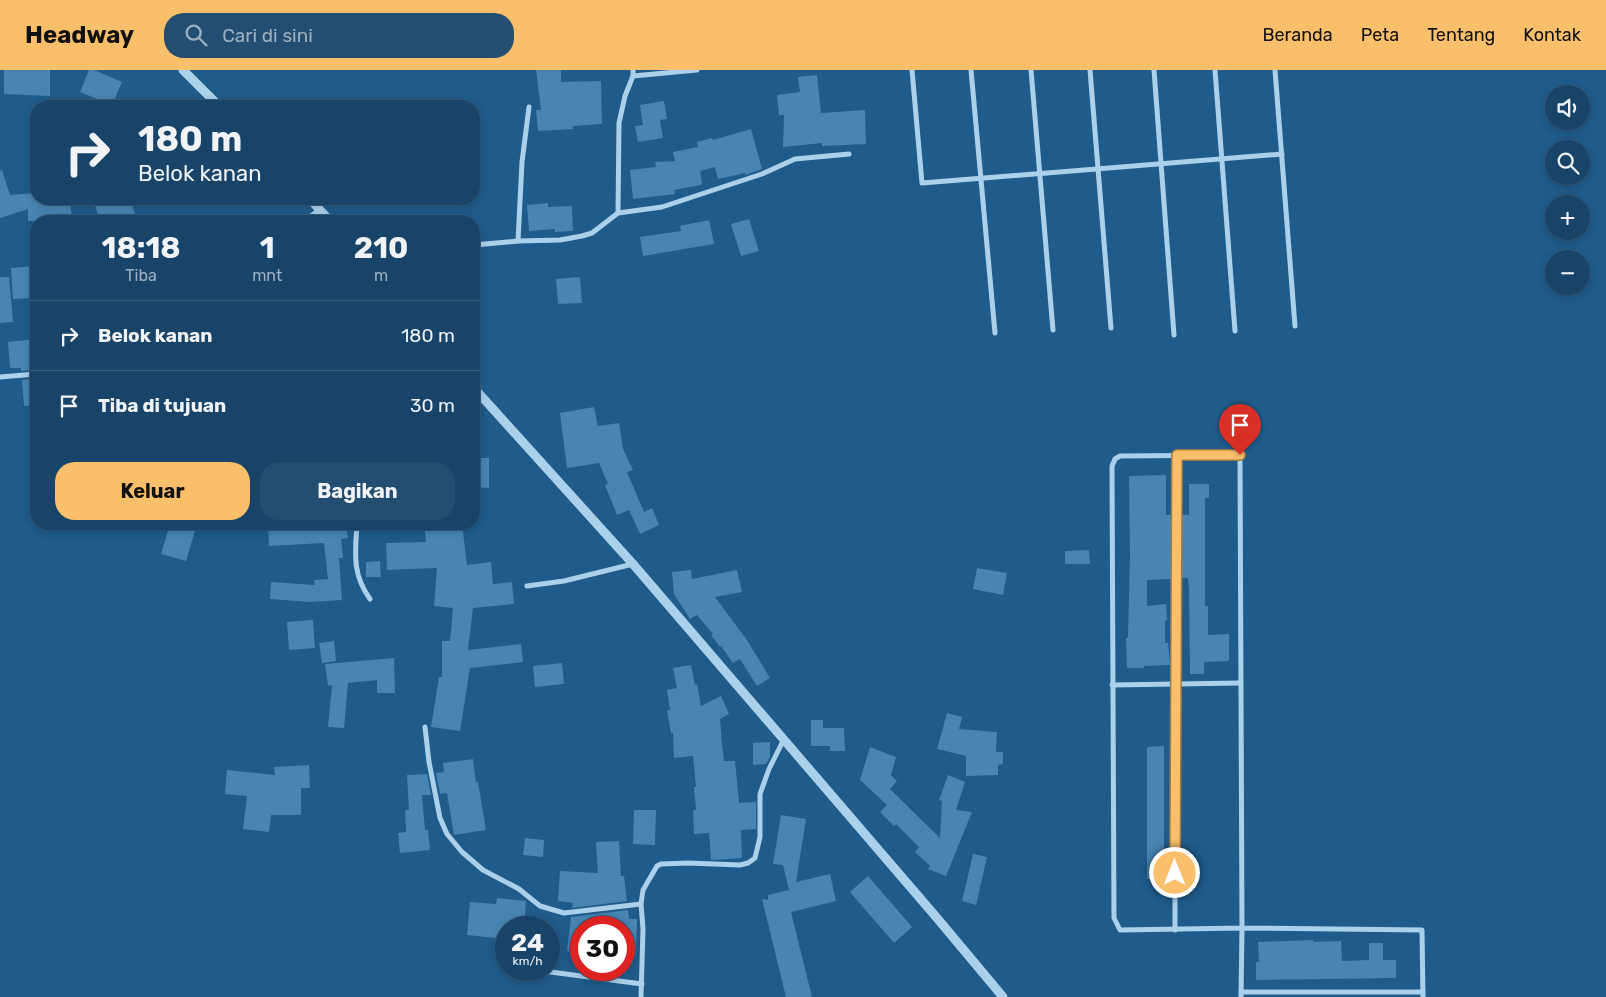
<!DOCTYPE html>
<html lang="id">
<meta charset="utf-8">
<style>
body{margin:0;font-family:Rubik,sans-serif;background:#244e71;color:#f1f3f6;height:100vh;display:flex;flex-direction:column;font-size:19px;white-space:nowrap}
*{box-sizing:border-box;margin:0}
p{font-size:16px;color:#9eb0c0}
.icon{flex:none;width:28px;height:28px;fill:none;stroke:currentColor;stroke-width:2;stroke-linecap:round;stroke-linejoin:round}
.map{position:relative;flex:1;overflow:hidden}
.drawer{position:absolute;left:30px;top:145px;width:450px;height:315px;display:flex;flex-direction:column;background:#174468;border-radius:20px;box-shadow:0 2px 8px #0003,0 0 0 1px #365c7c}
.drawer>*{flex:none}
.hud{position:absolute;left:30px;top:30px;width:450px;height:105px;border-radius:20px;box-shadow:0 2px 8px #0003,0 0 0 1px #365c7c;background:#174468;color:#f1f3f6;overflow:hidden}
.buttons{position:absolute;left:1545px;top:15px;display:grid;gap:10px}
.buttons a{display:grid;place-items:center;width:45px;height:45px;border-radius:50%;background:#174468;box-shadow:0 2px 8px #0003,0 0 0 1px #365c7c;font-size:25px}
.speed{position:absolute;left:495px;top:846px;display:flex;gap:10px;font-size:25px;font-weight:700;text-align:center}
.speed>*{display:grid;place-content:center;width:65px;height:65px;border-radius:50%;background:#174468;box-shadow:0 2px 8px #0003,0 0 0 1px #365c7c;line-height:1}
.speed small{font-size:12px;font-weight:400}
.speed .limit{border:8px solid #d22;background:#fff;color:#111}
.pin{position:absolute;display:grid;place-items:center;width:42px;height:42px;color:#fff;margin:-51px -21px;border-radius:50% 50% 50% 0;rotate:-45deg;box-shadow:0 0 5px #0007}
.pin .icon{rotate:45deg}
.me{position:absolute;width:55px;margin:-28px;rotate:0deg;stroke-linejoin:round;filter:drop-shadow(0 0 4px #0008)}
.turn{display:flex;align-items:center;gap:18px;height:105px;padding:0 25px;font-size:22px}
.turn .icon{width:65px;height:65px;stroke-width:2.5}
.turn b{display:block;font-size:35px;line-height:42px}
.eta{display:flex;justify-content:space-evenly;align-items:center;height:85px;text-align:center}
.eta b{font-size:30px;font-weight:700;line-height:35px}
.button{display:flex;gap:10px;margin-top:auto;padding:10px 25px}
.button a{flex:1;height:58px;border-radius:20px;background:#f9bf6b;color:#111;font-size:20px;font-weight:700;line-height:58px;text-align:center}
.button a+a{background:#244e71;color:#f1f3f6}
ul{padding:0;list-style:none}
li{display:flex;align-items:center;gap:15px;height:70px;padding:0 25px;border-top:1px solid #365c7c}
li div{flex:1}
li b{display:block;font-size:19px}
li em{font-style:normal}
header{display:flex;align-items:center;gap:30px;box-sizing:border-box;height:70px;padding:0 25px;background:#f9bf6b;color:#111}
header strong{font-size:24px}
nav{display:flex;gap:28px;margin-inline-start:auto;font-size:18px}
.search{width:350px;height:45px;background:#244e71;display:flex;align-items:center;gap:12px;box-sizing:border-box;padding:0 18px;border-radius:20px;color:#9eb0c0;font-size:19px}
.map>svg:first-child{display:block}
.building{fill:#4885b2}
.lines{fill:none;stroke-linecap:round;stroke-linejoin:round}
.minor{stroke:#abd0eb;stroke-width:5}
.tertiary{stroke:#abd0eb;stroke-width:9}
.route-casing{stroke:#a27c46;stroke-width:12}
.route{stroke:#f9bf6b;stroke-width:9}
</style>
<header>
<strong>Headway</strong>
<div class="search"><svg class="icon" aria-label="search" viewBox="0 0 24 24"><circle cx="10" cy="10" r="6"/><path d="M15 15l6 6"/></svg>Cari di sini</div>
<nav><a>Beranda</a><a>Peta</a><a>Tentang</a><a>Kontak</a></nav>
</header>
<div class="map">
<svg width="1606" height="927" viewBox="0 0 1606 927">
<rect width="100%" height="100%" fill="#1f5b8b"/>
<!-- building -->
<g class="building">
<path d="M 4,0 L 50,0 L 50,26 L 4,24 Z"/>
<path d="M 89,0 L 94,0 L 122,12 L 112,35 L 80,22 Z"/>
<path d="M 536,0 L 561,0 L 561,12 L 601,11 L 602,54 L 573,56 L 573,59 L 538,61 L 536,40 L 541,40 Z"/>
<path d="M 817,5 L 821,43 L 865,40 L 866,74 L 822,76 L 822,73 L 783,77 L 784,45 L 779,45 L 777,25 L 800,22 L 798,7 Z"/>
<path d="M 664,31 L 667,49 L 660,50 L 663,68 L 638,72 L 635,56 L 643,55 L 640,35 Z"/>
<path d="M 751,59 L 762,99 L 745,105 L 745,103 L 718,109 L 715,97 L 700,101 L 702,113 L 701,115 L 674,120 L 675,124 L 633,129 L 630,100 L 656,97 L 655,92 L 675,91 L 673,82 L 698,77 L 697,72 L 712,68 L 713,70 Z"/>
<path d="M 2,100 L 10,125 L 36,123 L 36,129 L 70,129 L 72,150 L 28,151 L 28,139 L 0,148 L 0,101 Z"/>
<path d="M 93,129 L 131,129 L 136,149 L 129,151 L 100,151 Z"/>
<path d="M 548,133 L 548,137 L 572,136 L 573,161 L 555,162 L 555,159 L 529,161 L 527,135 Z"/>
<path d="M 749,149 L 759,181 L 741,186 L 731,154 Z"/>
<path d="M 709,150 L 714,174 L 643,186 L 640,167 L 681,161 L 680,156 Z"/>
<path d="M 34,196 L 36,228 L 13,229 L 11,198 Z"/>
<path d="M 0,207 L 9,207 L 13,252 L 0,253 Z"/>
<path d="M 580,207 L 582,233 L 558,234 L 556,209 Z"/>
<path d="M 36,269 L 36,300 L 21,301 L 21,298 L 10,298 L 8,272 Z"/>
<path d="M 36,308 L 36,335 L 24,336 L 22,310 Z"/>
<path d="M 594,337 L 598,356 L 619,353 L 623,379 L 633,400 L 627,402 L 644,442 L 652,438 L 659,455 L 640,464 L 629,440 L 617,445 L 605,415 L 608,414 L 599,393 L 567,398 L 560,343 Z"/>
<path d="M 474,388 L 489,388 L 489,418 L 474,417 Z"/>
<path d="M 1166,405 L 1166,445 L 1172,445 L 1172,509 L 1147,510 L 1147,536 L 1166,534 L 1167,550 L 1165,551 L 1165,573 L 1168,573 L 1170,595 L 1144,596 L 1144,598 L 1127,598 L 1126,568 L 1128,568 L 1130,485 L 1129,406 Z"/>
<path d="M 1189,414 L 1209,414 L 1209,428 L 1205,428 L 1205,536 L 1208,536 L 1208,565 L 1229,564 L 1229,591 L 1204,592 L 1204,604 L 1190,604 L 1189,519 L 1188,508 L 1180,508 L 1181,445 L 1189,445 Z"/>
<path d="M 170,454 L 197,454 L 186,491 L 161,484 Z"/>
<path d="M 268,454 L 309,454 L 309,458 L 346,454 L 348,468 L 341,469 L 343,488 L 339,488 L 342,530 L 309,532 L 270,529 L 271,512 L 315,515 L 314,510 L 328,509 L 324,473 L 269,476 Z"/>
<path d="M 424,454 L 462,454 L 467,495 L 491,492 L 493,514 L 512,512 L 514,534 L 473,538 L 468,580 L 521,574 L 523,592 L 470,598 L 460,661 L 431,657 L 439,607 L 442,607 L 442,571 L 450,571 L 453,538 L 434,536 L 437,498 L 387,500 L 386,473 L 426,472 Z"/>
<path d="M 1089,480 L 1090,494 L 1065,494 L 1065,481 Z"/>
<path d="M 380,491 L 381,507 L 366,507 L 366,492 Z"/>
<path d="M 977,498 L 1007,503 L 1003,525 L 973,519 Z"/>
<path d="M 691,500 L 692,509 L 737,500 L 742,522 L 715,527 L 747,570 L 770,608 L 757,616 L 740,589 L 733,593 L 721,576 L 720,577 L 711,565 L 713,564 L 697,545 L 690,549 L 674,524 L 672,502 Z"/>
<path d="M 313,550 L 315,578 L 289,580 L 287,552 Z"/>
<path d="M 334,571 L 336,591 L 322,593 L 319,573 Z"/>
<path d="M 394,588 L 395,623 L 377,623 L 377,610 L 348,613 L 344,658 L 328,657 L 332,615 L 328,616 L 325,594 Z"/>
<path d="M 562,593 L 564,614 L 535,617 L 533,596 Z"/>
<path d="M 691,595 L 695,615 L 697,614 L 701,636 L 721,626 L 729,644 L 720,649 L 722,674 L 724,691 L 735,691 L 739,733 L 756,732 L 756,759 L 741,760 L 742,788 L 711,790 L 709,763 L 694,764 L 693,740 L 696,740 L 694,717 L 696,717 L 693,686 L 674,688 L 673,663 L 671,663 L 667,641 L 670,640 L 667,620 L 677,618 L 673,598 Z"/>
<path d="M 947,643 L 962,647 L 959,659 L 997,662 L 996,682 L 1003,682 L 1003,694 L 998,695 L 998,705 L 966,706 L 966,686 L 937,679 Z"/>
<path d="M 811,650 L 823,650 L 823,658 L 844,658 L 845,681 L 830,681 L 830,676 L 811,676 Z"/>
<path d="M 770,672 L 770,687 L 766,694 L 753,695 L 753,673 Z"/>
<path d="M 1164,676 L 1164,809 L 1147,809 L 1147,677 Z"/>
<path d="M 870,677 L 896,687 L 891,705 L 897,711 L 890,719 L 940,768 L 942,731 L 939,730 L 948,705 L 965,712 L 956,740 L 972,742 L 946,806 L 928,799 L 930,796 L 915,782 L 919,777 L 896,754 L 894,756 L 880,742 L 887,735 L 860,710 Z"/>
<path d="M 473,689 L 476,713 L 478,712 L 486,760 L 454,765 L 447,723 L 440,724 L 436,703 L 444,702 L 443,693 Z"/>
<path d="M 309,695 L 310,718 L 301,718 L 301,745 L 271,745 L 269,762 L 243,759 L 247,726 L 225,724 L 227,700 L 275,705 L 274,697 Z"/>
<path d="M 427,704 L 431,725 L 422,725 L 425,760 L 428,760 L 430,780 L 400,783 L 398,763 L 406,762 L 405,740 L 409,740 L 407,705 Z"/>
<path d="M 634,740 L 656,740 L 655,775 L 633,774 Z"/>
<path d="M 781,745 L 806,749 L 796,812 L 830,804 L 836,831 L 791,842 L 812,927 L 786,927 L 762,829 L 768,830 L 768,825 L 789,820 L 783,795 L 773,794 Z"/>
<path d="M 525,768 L 544,770 L 543,787 L 523,785 Z"/>
<path d="M 619,771 L 621,806 L 624,806 L 627,831 L 572,838 L 573,833 L 558,831 L 560,801 L 598,803 L 596,772 Z"/>
<path d="M 973,784 L 987,787 L 976,835 L 962,831 Z"/>
<path d="M 868,806 L 912,857 L 894,873 L 850,822 Z"/>
<path d="M 497,828 L 526,831 L 524,858 L 506,858 L 506,869 L 467,865 L 470,832 L 496,834 Z"/>
<path d="M 628,840 L 629,849 L 637,849 L 636,885 L 624,885 L 624,858 L 581,858 L 581,883 L 567,881 L 571,847 Z"/>
<path d="M 1313,870 L 1313,872 L 1341,871 L 1342,891 L 1369,890 L 1369,873 L 1383,873 L 1383,890 L 1396,890 L 1396,908 L 1256,910 L 1256,892 L 1259,892 L 1258,872 Z"/>
</g>
<g class="lines">
<!-- minor -->
<g class="minor">
<path d="M 912,0 L 922,113 L 1282,84"/>
<path d="M 971,0 L 995,263"/>
<path d="M 1031,0 L 1053,260"/>
<path d="M 1090,0 L 1111,258"/>
<path d="M 1154,0 L 1174,265"/>
<path d="M 1215,0 L 1235,261"/>
<path d="M 1275,0 L 1295,256"/>
<path d="M 633,6 L 697,0"/>
<path d="M 618,143 L 619,53 L 625,26 L 633,6 L 633,0"/>
<path d="M 305,151 L 320,139"/>
<path d="M 518,171 L 522,92 L 529,37"/>
<path d="M 474,175 L 518,171 L 560,170 L 582,166 L 592,163 L 618,143 L 662,137 L 762,104 L 795,89 L 849,84"/>
<path d="M 0,307 L 36,304"/>
<path d="M 357,454 C 355,483 352,504 370,529"/>
<path d="M 527,516 L 564,511 L 633,494"/>
<path d="M 1112,615 L 1240,613"/>
<path d="M 425,657 L 429,692 L 440,748 L 447,764 L 462,782 L 483,800 L 519,819 L 540,836 L 564,843 L 641,834"/>
<path d="M 1175,860 L 1175,614 L 1177,385"/>
<path d="M 543,901 L 642,914"/>
<path d="M 1241,922 L 1423,922"/>
<path d="M 641,927 L 643,859 L 641,834 L 643,820 L 657,796 L 661,794 L 688,793 L 740,795 L 748,793 L 755,788 L 760,767 L 760,724 L 769,699 L 784,669"/>
<path d="M 1241,927 L 1242,858 L 1240,385 L 1120,386 L 1115,389 L 1112,396 L 1114,848 L 1120,860 L 1242,858 L 1422,860 L 1423,927"/>
</g>
<!-- tertiary -->
<g class="tertiary">
<path d="M 183,0 L 219,36"/>
<path d="M 310,129 L 330,151"/>
<path d="M 474,318 L 633,494 L 937,848 L 1003,927"/>
</g>
</g>
<g class="lines">
<!-- route casing -->
<g class="route-casing">
<path id="route" d="M 1175,803 L 1177,385 L 1240,385"/>
</g>
<!-- route -->
<use href="#route" class="route"/>
</g>
</svg>
<div class="buttons">
<a><svg class="icon" aria-label="sound" viewBox="0 0 24 24"><path d="M4 9h4l5-4v14l-5-4H4zM17 9q2 3 0 6"/></svg></a>
<a><svg class="icon" aria-label="search" viewBox="0 0 24 24"><circle cx="10" cy="10" r="6"/><path d="M15 15l6 6"/></svg></a>
<a>+</a>
<a>−</a>
</div>
<div class="speed"><div>24<small>km/h</small></div><div class="limit">30</div></div>
<div class="pin" style="left:1240px;top:385px;background:#d93025"><svg class="icon" aria-label="arrive" viewBox="0 0 24 24"><path d="M6 21V4h12l-3 4 3 4H6"/></svg></div>
<svg class="me" style="left:1175px;top:803px" viewBox="-20 -20 40 40"><circle r="17" fill="#f9bf6b" stroke="#fff" stroke-width="3"/><path d="M0-11L8 9 0 5-8 9z" fill="#fff"/></svg>
<div class="hud">
<div class="turn"><svg class="icon" aria-label="right" viewBox="0 0 24 24"><path d="M7 20v-9h11M14 6l5 5-5 5"/></svg><div><b>180 m</b>Belok kanan</div></div>
</div>
<section class="drawer">
<div class="eta">
<div><b>18:18</b><p>Tiba</p></div>
<div><b>1</b><p>mnt</p></div>
<div><b>210</b><p>m</p></div>
</div>
<ul>
<li><svg class="icon" aria-label="right" viewBox="0 0 24 24"><path d="M7 20v-9h11M14 6l5 5-5 5"/></svg><div><b>Belok kanan</b></div><em>180 m</em></li>
<li><svg class="icon" aria-label="arrive" viewBox="0 0 24 24"><path d="M6 21V4h12l-3 4 3 4H6"/></svg><div><b>Tiba di tujuan</b></div><em>30 m</em></li>
</ul>
<div class="button"><a>Keluar</a><a>Bagikan</a></div>
</section>
</div>
